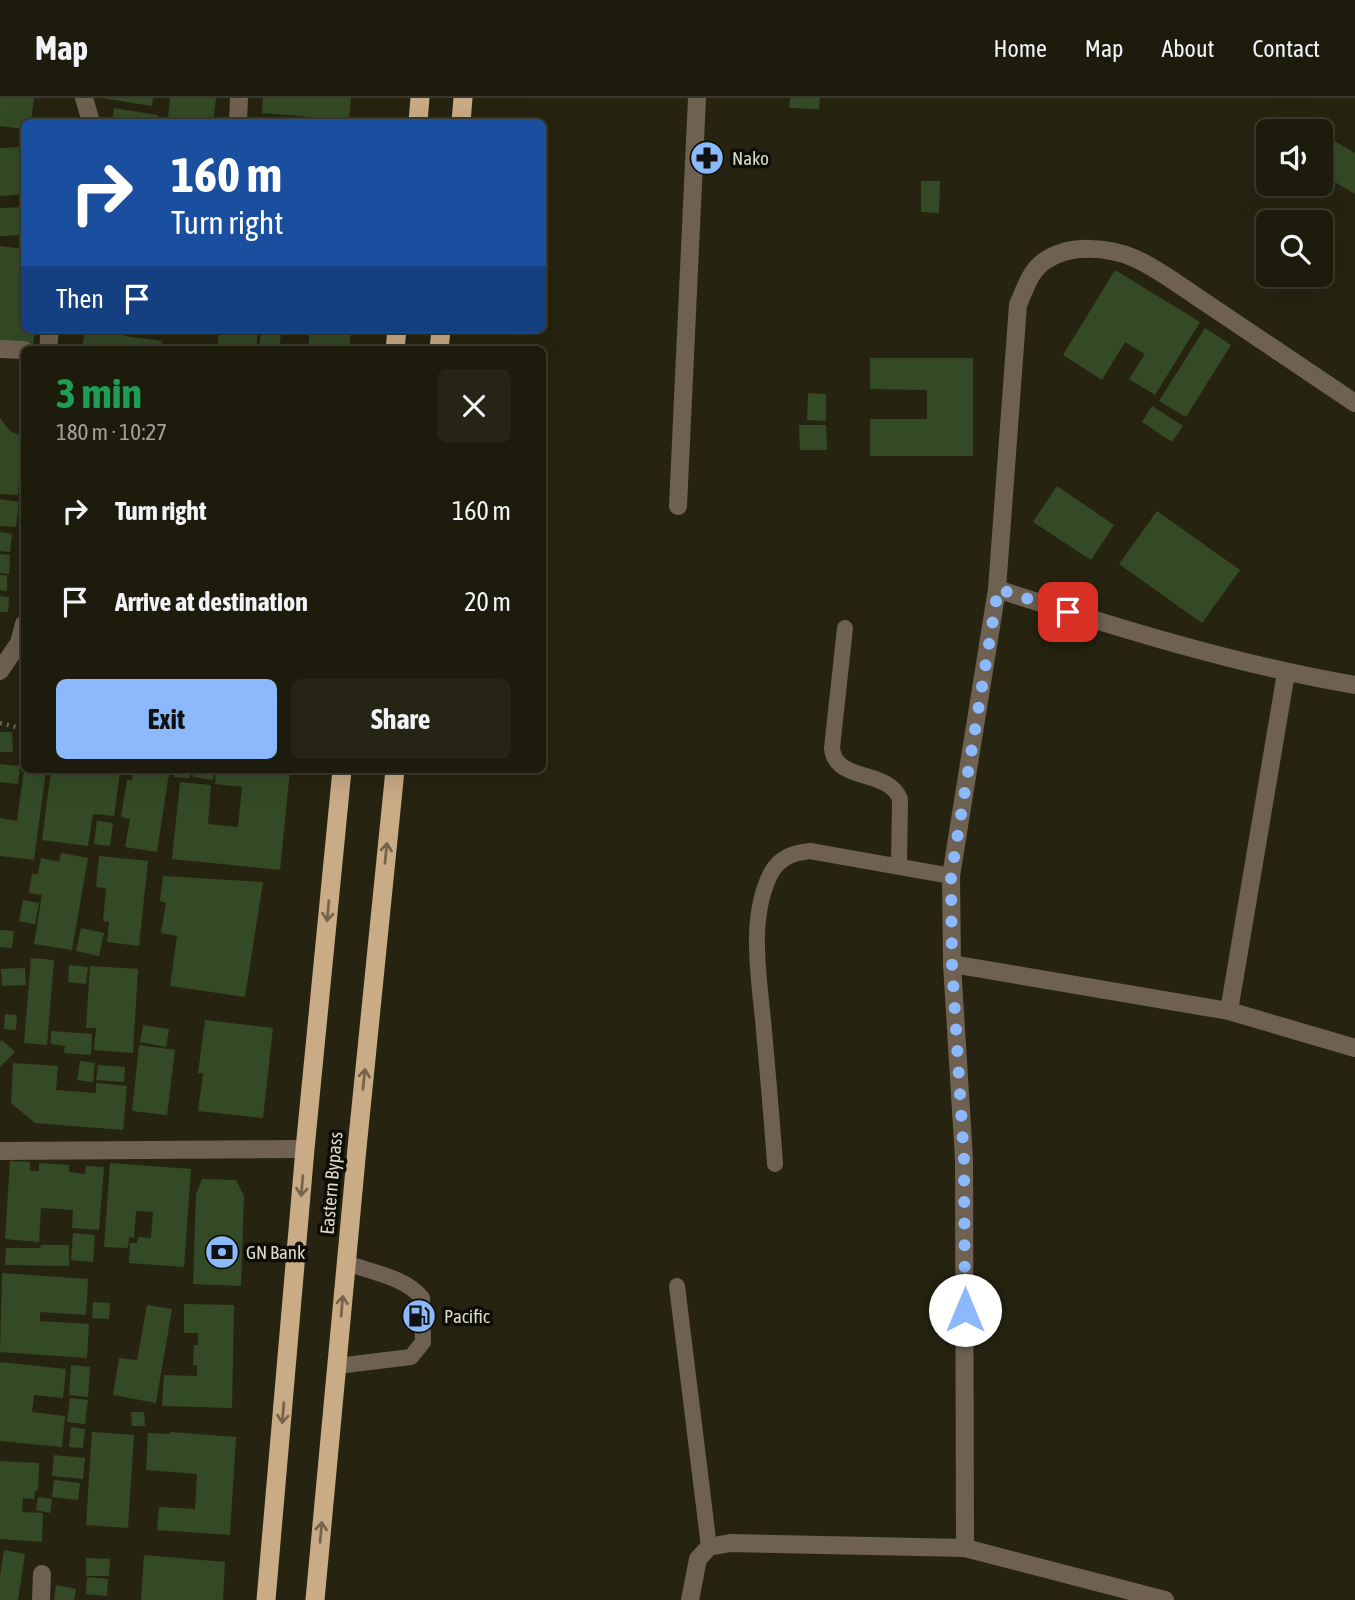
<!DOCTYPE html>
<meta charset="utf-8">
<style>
body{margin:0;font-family:"Asap Condensed",sans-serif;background:#252415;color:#f1f3f6;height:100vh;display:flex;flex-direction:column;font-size:26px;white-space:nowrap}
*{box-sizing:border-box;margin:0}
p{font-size:23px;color:#a0a19d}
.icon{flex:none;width:38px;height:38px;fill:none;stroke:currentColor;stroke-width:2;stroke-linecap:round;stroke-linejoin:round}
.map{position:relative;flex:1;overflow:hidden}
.details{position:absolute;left:21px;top:248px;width:525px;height:427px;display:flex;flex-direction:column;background:#1c1b0c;border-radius:10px;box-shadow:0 7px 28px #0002,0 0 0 2px #3a392d}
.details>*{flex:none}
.banner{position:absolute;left:21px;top:21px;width:525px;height:214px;border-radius:10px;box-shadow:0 7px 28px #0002,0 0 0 2px #3a392d;background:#1a4fa0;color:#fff;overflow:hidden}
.controls{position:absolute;left:1256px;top:21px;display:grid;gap:14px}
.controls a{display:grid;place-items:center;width:77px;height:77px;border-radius:10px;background:#1c1b0c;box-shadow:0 7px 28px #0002,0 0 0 2px #3a392d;font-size:35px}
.pin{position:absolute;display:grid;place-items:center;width:60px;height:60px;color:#fff;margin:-30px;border-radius:14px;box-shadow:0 4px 10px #0006}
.me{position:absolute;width:77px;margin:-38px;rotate:0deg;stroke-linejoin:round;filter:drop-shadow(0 0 5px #0008)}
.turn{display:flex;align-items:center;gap:24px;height:147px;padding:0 35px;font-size:32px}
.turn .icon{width:91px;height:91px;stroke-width:2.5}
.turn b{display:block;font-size:49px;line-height:60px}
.then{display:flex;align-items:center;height:66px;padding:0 35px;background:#0003;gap:14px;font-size:26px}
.round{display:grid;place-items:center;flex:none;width:74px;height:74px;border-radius:10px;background:#252415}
.summary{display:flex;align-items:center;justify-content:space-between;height:119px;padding:0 35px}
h1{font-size:42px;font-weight:700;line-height:52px;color:#1e9e55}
.action{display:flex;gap:14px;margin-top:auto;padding:14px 35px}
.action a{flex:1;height:80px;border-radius:10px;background:#8cb9fc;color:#111;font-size:28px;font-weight:700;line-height:80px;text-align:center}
.action a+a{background:#252415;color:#f1f3f6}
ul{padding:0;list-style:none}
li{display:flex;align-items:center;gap:21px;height:91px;padding:0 35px}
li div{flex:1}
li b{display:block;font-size:26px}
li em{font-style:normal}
header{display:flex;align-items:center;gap:42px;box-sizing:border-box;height:98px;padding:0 35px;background:#1c1b0c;border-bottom:2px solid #3a392d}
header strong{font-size:33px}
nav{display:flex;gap:38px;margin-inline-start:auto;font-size:24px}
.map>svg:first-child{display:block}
.building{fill:#344a26}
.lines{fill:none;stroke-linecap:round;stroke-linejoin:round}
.path{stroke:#696756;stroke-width:4.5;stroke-dasharray:2 5;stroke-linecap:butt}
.service{stroke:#6e6151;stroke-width:16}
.minor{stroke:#6e6151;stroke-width:18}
.trunk{stroke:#c9ab86;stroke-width:19}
.oneway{stroke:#75644c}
.route{stroke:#8cb9fc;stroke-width:12;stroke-dasharray:0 21.6}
.labels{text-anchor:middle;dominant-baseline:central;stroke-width:7;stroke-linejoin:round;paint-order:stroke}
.poi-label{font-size:19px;fill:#dad9cc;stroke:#0e0d05;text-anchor:start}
.street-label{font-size:19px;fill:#dad9cc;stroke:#0e0d05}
</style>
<header>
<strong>Map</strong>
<nav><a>Home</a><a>Map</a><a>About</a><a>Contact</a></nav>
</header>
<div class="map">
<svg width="1355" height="1502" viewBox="0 0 1355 1502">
<rect width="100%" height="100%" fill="#262410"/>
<!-- building -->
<g class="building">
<path d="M 0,0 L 34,0 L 31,24 L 24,24 L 24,31 L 0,28 Z"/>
<path d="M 101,0 L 153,0 L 152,8 Z"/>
<path d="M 170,0 L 216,0 L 213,24 L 162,24 L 162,19 L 168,20 Z"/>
<path d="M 263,0 L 351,0 L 349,22 L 262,15 Z"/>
<path d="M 790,0 L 820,0 L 819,11 L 789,10 Z"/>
<path d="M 114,10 L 158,17 L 157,24 L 112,24 Z"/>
<path d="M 49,20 L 79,21 L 79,24 L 49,24 Z"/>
<path d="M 1331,41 L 1355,55 L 1355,96 L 1321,76 L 1321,57 Z"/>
<path d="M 24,49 L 24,96 L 0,98 L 0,50 Z"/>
<path d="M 921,83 L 940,83 L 939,115 L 921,114 Z"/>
<path d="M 24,109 L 24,137 L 0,138 L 0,110 Z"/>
<path d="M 0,148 L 24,151 L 24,231 L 35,231 L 33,248 L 0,244 Z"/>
<path d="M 1115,172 L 1200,224 L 1155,297 L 1129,281 L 1145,256 L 1125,244 L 1102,282 L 1063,257 Z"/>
<path d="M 1205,230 L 1231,247 L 1186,319 L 1159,303 Z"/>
<path d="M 85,231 L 125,231 L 124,238 L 162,243 L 160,252 L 82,252 Z"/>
<path d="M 219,231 L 258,231 L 256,252 L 217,252 Z"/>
<path d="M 310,231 L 351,231 L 349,252 L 308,252 Z"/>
<path d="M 261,233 L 281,235 L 279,252 L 259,252 Z"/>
<path d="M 65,246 L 81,247 L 81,252 L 65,252 Z"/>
<path d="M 870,260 L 973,260 L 973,358 L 870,358 L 870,321 L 927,321 L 927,292 L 870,291 Z"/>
<path d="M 808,295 L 826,296 L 826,323 L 807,322 Z"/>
<path d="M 1152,308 L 1183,328 L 1172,344 L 1142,324 Z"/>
<path d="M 0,320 L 10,333 L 22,338 L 18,397 L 0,396 Z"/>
<path d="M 799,327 L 826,327 L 827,352 L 800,352 Z"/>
<path d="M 1057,388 L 1114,427 L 1091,462 L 1033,424 Z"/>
<path d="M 0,401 L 19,404 L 16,429 L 0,428 Z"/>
<path d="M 1157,413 L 1240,472 L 1202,525 L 1119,466 Z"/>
<path d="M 0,434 L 12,436 L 10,454 L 0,453 Z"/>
<path d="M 0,456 L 10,457 L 9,476 L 0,475 Z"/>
<path d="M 0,477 L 7,477 L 7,493 L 0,492 Z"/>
<path d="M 0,498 L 9,499 L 8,514 L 0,514 Z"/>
<path d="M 0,634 L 12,634 L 13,654 L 0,654 Z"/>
<path d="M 0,666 L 20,668 L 18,686 L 0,684 Z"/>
<path d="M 24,672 L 46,673 L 34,762 L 0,758 L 0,720 L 17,723 Z"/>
<path d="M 51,672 L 129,672 L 128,675 L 120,674 L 114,718 L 93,716 L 88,748 L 42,742 Z"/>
<path d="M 134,672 L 169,675 L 157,754 L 125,749 L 130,721 L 121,719 L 127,682 L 132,682 Z"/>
<path d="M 174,672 L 190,672 L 190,680 L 174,679 Z"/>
<path d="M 194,672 L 214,672 L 213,682 L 193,679 Z"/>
<path d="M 216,672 L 290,672 L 280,772 L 172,761 L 180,684 L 211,687 L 208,726 L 238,729 L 242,689 L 215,686 Z"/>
<path d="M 97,723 L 113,725 L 110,748 L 94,746 Z"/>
<path d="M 61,755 L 88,760 L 72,852 L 34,846 L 42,797 L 29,795 L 32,776 L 38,776 L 41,760 L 59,764 Z"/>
<path d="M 99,758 L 148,763 L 139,848 L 107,844 L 109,824 L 103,823 L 106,790 L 96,789 Z"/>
<path d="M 163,778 L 263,784 L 245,899 L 170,888 L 177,838 L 161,835 L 166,805 L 160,803 Z"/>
<path d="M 23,802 L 39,805 L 35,826 L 19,823 Z"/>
<path d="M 81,830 L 104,835 L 99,858 L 76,853 Z"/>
<path d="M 0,832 L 14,833 L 12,850 L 0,849 Z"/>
<path d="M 31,860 L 54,862 L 47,947 L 24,945 Z"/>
<path d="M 69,867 L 88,869 L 86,886 L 68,884 Z"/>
<path d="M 90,868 L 138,871 L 133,955 L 94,952 L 96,930 L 86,930 Z"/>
<path d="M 25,870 L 26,887 L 2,888 L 1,871 Z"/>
<path d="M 5,916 L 17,917 L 16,932 L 4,931 Z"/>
<path d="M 205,922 L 273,930 L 263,1020 L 198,1013 L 203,975 L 198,975 Z"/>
<path d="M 143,927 L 169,931 L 166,949 L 140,944 Z"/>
<path d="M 51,933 L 92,936 L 91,957 L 64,955 L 65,948 L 51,946 Z"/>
<path d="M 2,942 L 15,954 L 0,969 L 0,944 Z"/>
<path d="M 139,947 L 175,952 L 167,1017 L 132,1013 Z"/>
<path d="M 80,963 L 95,965 L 93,984 L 77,982 Z"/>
<path d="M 13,965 L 58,968 L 56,992 L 96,995 L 96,985 L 127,988 L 123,1032 L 35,1025 L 11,1005 Z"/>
<path d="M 98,967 L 125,969 L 124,984 L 96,982 Z"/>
<path d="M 10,1063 L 30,1064 L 30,1073 L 39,1073 L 39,1065 L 69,1067 L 69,1074 L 85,1076 L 86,1068 L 104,1069 L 99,1132 L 72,1130 L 73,1112 L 41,1110 L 39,1144 L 5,1141 Z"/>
<path d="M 110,1065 L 191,1071 L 184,1169 L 129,1165 L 130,1145 L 137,1145 L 138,1139 L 151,1140 L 153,1114 L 136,1113 L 134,1140 L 129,1139 L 128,1150 L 104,1149 Z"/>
<path d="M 202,1081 L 236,1082 L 244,1098 L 241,1188 L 193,1186 L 196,1096 Z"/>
<path d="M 73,1135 L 95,1137 L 93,1164 L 71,1162 Z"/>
<path d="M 41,1147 L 69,1147 L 69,1168 L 5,1167 L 6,1150 L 40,1150 Z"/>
<path d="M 2,1175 L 88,1181 L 86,1217 L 40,1214 L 40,1223 L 89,1226 L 87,1260 L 0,1254 Z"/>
<path d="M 93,1204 L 110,1205 L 109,1221 L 92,1220 Z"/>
<path d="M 184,1206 L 234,1207 L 232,1310 L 162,1308 L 164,1277 L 197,1278 L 197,1267 L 193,1267 L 194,1247 L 198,1247 L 198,1235 L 184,1235 Z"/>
<path d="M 147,1207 L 172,1211 L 156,1305 L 113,1297 L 119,1260 L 137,1262 Z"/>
<path d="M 0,1264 L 66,1271 L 63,1300 L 34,1297 L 32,1314 L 65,1318 L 62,1349 L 0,1343 Z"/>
<path d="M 71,1267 L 90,1269 L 88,1299 L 69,1297 Z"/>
<path d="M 70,1300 L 88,1302 L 85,1326 L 67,1324 Z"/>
<path d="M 131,1314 L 144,1314 L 145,1328 L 132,1328 Z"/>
<path d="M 71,1329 L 85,1331 L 83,1350 L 69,1349 Z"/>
<path d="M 92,1334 L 134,1337 L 128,1430 L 86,1427 Z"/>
<path d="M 170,1334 L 236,1339 L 230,1437 L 157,1432 L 159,1409 L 195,1411 L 197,1376 L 146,1372 L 148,1335 L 170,1336 Z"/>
<path d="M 54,1357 L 85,1360 L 83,1381 L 52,1378 Z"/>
<path d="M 0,1363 L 39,1365 L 38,1393 L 35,1393 L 34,1401 L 23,1400 L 22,1414 L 43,1415 L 42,1444 L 0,1441 Z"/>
<path d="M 54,1382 L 80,1385 L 78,1402 L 52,1399 Z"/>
<path d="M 38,1399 L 52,1401 L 50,1415 L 36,1412 Z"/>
<path d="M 4,1452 L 25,1456 L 18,1502 L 0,1502 L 0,1479 Z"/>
<path d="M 144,1457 L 225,1464 L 223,1502 L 141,1502 Z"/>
<path d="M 86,1460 L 110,1461 L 109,1478 L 86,1478 Z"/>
<path d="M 87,1479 L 108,1481 L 107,1498 L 86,1496 Z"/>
<path d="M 56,1487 L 76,1491 L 74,1502 L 54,1502 Z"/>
</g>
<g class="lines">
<!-- path -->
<path class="path" d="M 0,625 L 24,631"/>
<!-- service -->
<g class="service">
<path d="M 845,530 L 832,650 C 835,685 888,670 900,701 L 899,768"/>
<path d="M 775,1066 C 772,1022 768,978 764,933 C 760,883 747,822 771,775 C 780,759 793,755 810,753 L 951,778"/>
<path d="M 677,1188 L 709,1449"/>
<path d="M 337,1268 L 411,1259 L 423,1244 L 422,1200 C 405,1179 371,1174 346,1165"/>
</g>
<!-- minor -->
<g class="minor">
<path d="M 84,0 L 91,24"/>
<path d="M 238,24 L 239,0"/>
<path d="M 0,251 L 24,252"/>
<path d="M 48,252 L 50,231"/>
<path d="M 678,408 L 697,0"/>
<path d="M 997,491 C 1115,529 1233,566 1355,587"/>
<path d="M 0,573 L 19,545 L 24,526"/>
<path d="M 952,866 L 1229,913 L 1355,950"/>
<path d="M 1229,913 L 1286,575"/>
<path d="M 0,1053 L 305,1051"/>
<path d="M 965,1450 L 964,1061 L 952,866 L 951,778 L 997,491 L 1018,207 C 1025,191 1030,172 1046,162 C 1071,146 1108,149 1134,160 C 1161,172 1187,193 1212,209 C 1259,241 1307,273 1355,305"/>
<path d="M 41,1502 L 42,1476"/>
<path d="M 690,1502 L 698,1461 L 709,1449 L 730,1445 L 965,1450 L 1165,1502"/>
</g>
<!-- trunk -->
<g class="trunk">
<path d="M 418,24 L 420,0"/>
<path d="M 461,24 L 463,0"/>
<path d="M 395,252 L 397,231"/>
<path d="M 439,252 L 441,231"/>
<path d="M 266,1502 L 305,1051 L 342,672"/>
<path d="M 315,1502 L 357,1050 L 395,672"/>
</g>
</g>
<!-- one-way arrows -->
<defs><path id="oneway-shaft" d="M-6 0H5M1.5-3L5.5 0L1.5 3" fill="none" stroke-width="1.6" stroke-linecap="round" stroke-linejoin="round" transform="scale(1.75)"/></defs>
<g class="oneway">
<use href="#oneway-shaft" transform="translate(386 755) rotate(-84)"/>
<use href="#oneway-shaft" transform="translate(328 813) rotate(95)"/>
<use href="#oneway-shaft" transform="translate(364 981) rotate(-84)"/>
<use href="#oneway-shaft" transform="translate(302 1088) rotate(95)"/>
<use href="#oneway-shaft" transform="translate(342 1208) rotate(-85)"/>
<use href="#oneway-shaft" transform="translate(283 1315) rotate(95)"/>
<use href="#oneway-shaft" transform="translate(321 1434) rotate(-85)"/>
</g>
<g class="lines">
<!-- route -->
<path class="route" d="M 965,1212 L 964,1061 L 952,866 L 951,778 L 998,491 L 1068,514"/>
</g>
<!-- icons -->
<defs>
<g id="pharmacy-disc" transform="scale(1.75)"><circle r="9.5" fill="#8cb9fc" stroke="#0e0d05"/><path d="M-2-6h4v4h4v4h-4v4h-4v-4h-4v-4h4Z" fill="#111"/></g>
<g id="bank-disc" transform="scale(1.75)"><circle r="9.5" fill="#8cb9fc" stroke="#0e0d05"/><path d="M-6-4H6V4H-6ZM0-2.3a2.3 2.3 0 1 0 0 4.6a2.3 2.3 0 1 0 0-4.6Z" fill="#111"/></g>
<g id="fuel-disc" transform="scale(1.75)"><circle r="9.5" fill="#8cb9fc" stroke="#0e0d05"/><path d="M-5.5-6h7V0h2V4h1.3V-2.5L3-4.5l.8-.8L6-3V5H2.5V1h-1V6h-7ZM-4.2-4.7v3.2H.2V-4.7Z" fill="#111"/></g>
</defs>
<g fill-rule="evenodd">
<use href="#pharmacy-disc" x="707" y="60"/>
<use href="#bank-disc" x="222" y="1154"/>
<use href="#fuel-disc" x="419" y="1218"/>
</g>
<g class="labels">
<!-- poi labels -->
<g class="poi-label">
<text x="732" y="60">Nako</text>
<text x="246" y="1154">GN Bank</text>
<text x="444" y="1218">Pacific</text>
</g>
<!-- street labels -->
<g class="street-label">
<text transform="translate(331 1085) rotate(-85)">Eastern Bypass</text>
</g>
</g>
</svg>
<div class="controls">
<a><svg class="icon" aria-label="sound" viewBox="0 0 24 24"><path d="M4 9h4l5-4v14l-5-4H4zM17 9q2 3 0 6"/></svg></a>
<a><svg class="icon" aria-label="search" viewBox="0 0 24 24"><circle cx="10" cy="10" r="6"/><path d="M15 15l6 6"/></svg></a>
</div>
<div class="pin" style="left:1068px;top:514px;background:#d93025"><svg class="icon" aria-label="arrive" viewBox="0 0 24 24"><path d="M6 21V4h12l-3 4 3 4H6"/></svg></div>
<svg class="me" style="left:965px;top:1212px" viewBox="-20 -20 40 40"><circle r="19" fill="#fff"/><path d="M0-13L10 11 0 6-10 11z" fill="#8cb9fc"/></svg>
<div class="banner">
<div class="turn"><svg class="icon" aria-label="right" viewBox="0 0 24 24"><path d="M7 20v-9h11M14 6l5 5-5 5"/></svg><div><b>160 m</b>Turn right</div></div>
<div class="then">Then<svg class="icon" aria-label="arrive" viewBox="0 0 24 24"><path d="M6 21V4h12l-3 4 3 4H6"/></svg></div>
</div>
<section class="details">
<div class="summary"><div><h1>3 min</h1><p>180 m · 10:27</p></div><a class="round"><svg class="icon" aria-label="close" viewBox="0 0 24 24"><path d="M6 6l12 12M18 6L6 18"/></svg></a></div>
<ul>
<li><svg class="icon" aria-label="right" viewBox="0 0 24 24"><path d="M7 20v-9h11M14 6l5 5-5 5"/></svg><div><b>Turn right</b></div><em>160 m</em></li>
<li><svg class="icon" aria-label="arrive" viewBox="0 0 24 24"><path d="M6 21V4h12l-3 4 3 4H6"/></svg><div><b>Arrive at destination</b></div><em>20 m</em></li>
</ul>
<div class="action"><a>Exit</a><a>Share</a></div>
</section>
</div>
